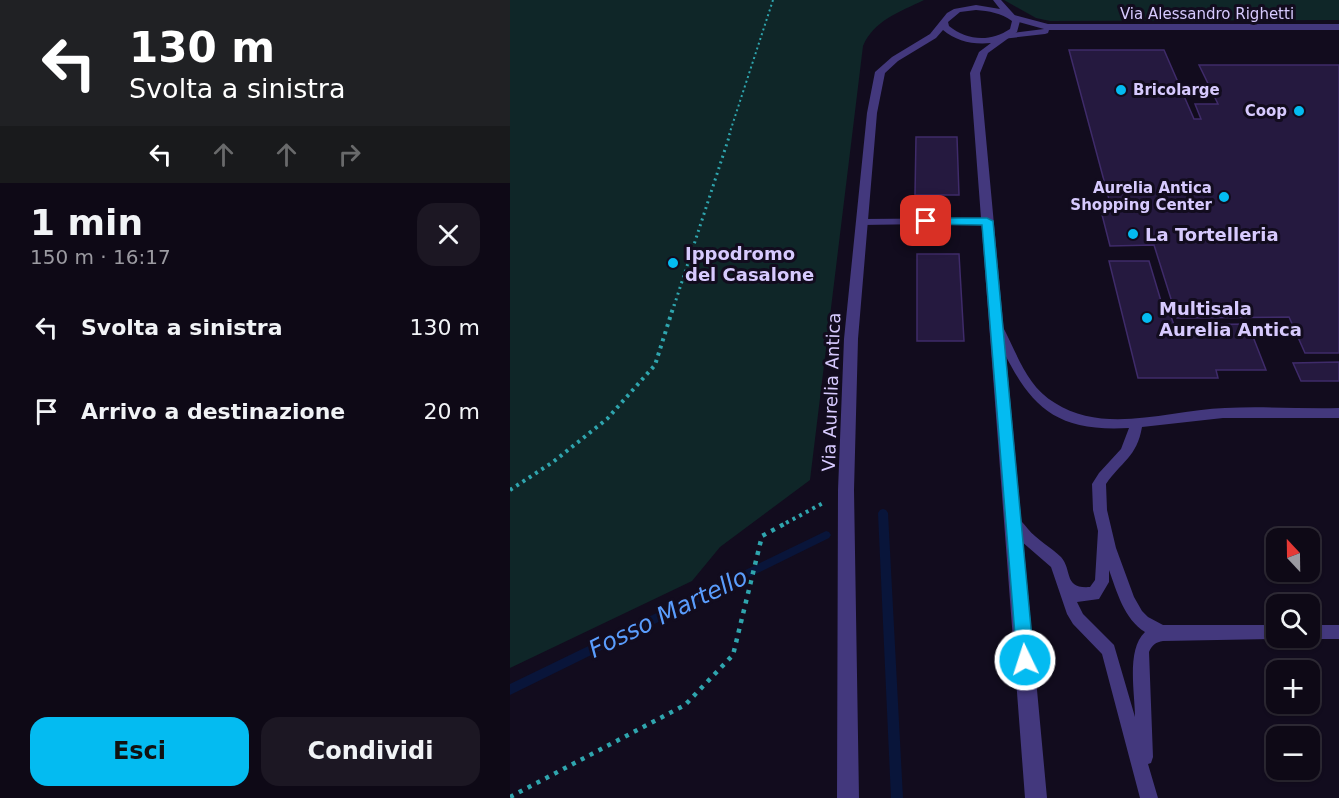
<!DOCTYPE html>
<html lang="it">
<meta charset="utf-8">
<style>
body{margin:0;font-family:"DejaVu Sans",sans-serif;background:#1c1723;color:#f1f3f6;height:100vh;display:flex;flex-direction:column;font-size:22px;white-space:nowrap}
*{box-sizing:border-box;margin:0}
p{font-size:20px;color:#9b9aa1}
.icon{flex:none;width:33px;height:33px;fill:none;stroke:currentColor;stroke-width:2;stroke-linecap:round;stroke-linejoin:round}
.map{position:relative;flex:1;overflow:hidden}
.panel{display:flex;flex-direction:column;background:#0e0916;width:510px}
.panel>*{flex:none}
.hud{background:#202124;color:#fff;overflow:hidden}
.needle{width:39px;rotate:338deg}
.controls{position:absolute;left:756px;top:528px;display:grid;gap:12px}
.controls a{display:grid;place-items:center;width:54px;height:54px;border-radius:12px;background:#0e0916;box-shadow:0 2px 4px #0004,0 0 0 2px #2e2a35;font-size:30px}
.pin{position:absolute;display:grid;place-items:center;width:51px;height:51px;color:#fff;margin:-26px;border-radius:12px;box-shadow:0 3px 9px #0006}
.me{position:absolute;width:66px;margin:-33px;rotate:356deg;stroke-linejoin:round;filter:drop-shadow(0 0 4px #0008)}
.turn{display:flex;align-items:center;gap:21px;height:126px;padding:0 30px;font-size:27px}
.turn .icon{width:78px;height:78px;stroke-width:2.5}
.turn b{display:block;font-size:42px;line-height:51px}
.lanes{display:flex;align-items:center;height:57px;padding:0 30px;background:#0003;justify-content:center;gap:30px;direction:ltr}
.lanes .off{opacity:.35}
.round{display:grid;place-items:center;flex:none;width:63px;height:63px;border-radius:18px;background:#1c1723}
.overview{display:flex;align-items:center;justify-content:space-between;height:102px;padding:0 30px}
h1{font-size:36px;font-weight:800;line-height:45px}
.cta{display:flex;gap:12px;margin-top:auto;padding:12px 30px}
.cta a{flex:1;height:69px;border-radius:18px;background:#04bbf1;color:#111;font-size:24px;font-weight:800;line-height:69px;text-align:center}
.cta a+a{background:#1c1723;color:#f1f3f6}
ul{padding:0;list-style:none}
li{display:flex;align-items:center;gap:18px;height:84px;padding:0 30px}
li div{flex:1}
li b{display:block;font-size:22px}
li em{font-style:normal}
main{display:flex;flex:1;min-height:0}
.map>svg:first-child{display:block}
.green{fill:#0f2628}
.lines{fill:none;stroke-linecap:round;stroke-linejoin:round}
.stream{fill:#09153a;fill-rule:evenodd}
.building{fill:#25193f;stroke:#3f2b6a;stroke-width:1.5}
.path-far3{stroke:#2fa5ae;stroke-width:2;stroke-dasharray:2 3;stroke-linecap:butt}
.path-far2{stroke:#2fa5ae;stroke-width:3;stroke-dasharray:2 4;stroke-linecap:butt}
.path-far1{stroke:#2fa5ae;stroke-width:4;stroke-dasharray:3 4.5;stroke-linecap:butt}
.path{stroke:#2fa5ae;stroke-width:4.5;stroke-dasharray:4 6;stroke-linecap:butt}
.service{fill:#43387d;fill-rule:evenodd}
.minor{fill:#43387d;fill-rule:evenodd}
.tertiary{fill:#43387d;fill-rule:evenodd}
.route{fill:#04bbf1;stroke:#037a9d;stroke-width:1.5}
.poi-dot{fill:#04bbf1;stroke:#120c1e;stroke-width:2}
.labels{text-anchor:middle;dominant-baseline:central;stroke-width:6;stroke-linejoin:round;paint-order:stroke}
.far-street-label{font-size:15px;fill:#d7cafe;stroke:#120c1e}
.far-poi-label{font-size:15px;font-weight:bold;fill:#d7cafe;stroke:#120c1e;text-anchor:end}
.poi-label{font-size:18px;font-weight:bold;fill:#d7cafe;stroke:#120c1e;text-anchor:start}
.street-label{font-size:18px;fill:#d7cafe;stroke:#120c1e}
.near-water-label{font-size:24px;font-style:italic;fill:#5a9dfd;stroke:#120c1e}
</style>
<main>
<section class="panel">
<div class="hud">
<div class="turn"><svg class="icon" aria-label="left" viewBox="0 0 24 24"><path d="M17 20v-9H6M10 6l-5 5 5 5"/></svg><div><b>130 m</b>Svolta a sinistra</div></div>
<div class="lanes"><svg class="icon" aria-label="left" viewBox="0 0 24 24"><path d="M17 20v-9H6M10 6l-5 5 5 5"/></svg><svg class="icon off" aria-label="ahead" viewBox="0 0 24 24"><path d="M12 20V5M6 11l6-6 6 6"/></svg><svg class="icon off" aria-label="ahead" viewBox="0 0 24 24"><path d="M12 20V5M6 11l6-6 6 6"/></svg><svg class="icon off" aria-label="right" viewBox="0 0 24 24"><path d="M7 20v-9h11M14 6l5 5-5 5"/></svg></div>
</div>
<div class="overview"><div><h1>1 min</h1><p>150 m · 16:17</p></div><a class="round"><svg class="icon" aria-label="close" viewBox="0 0 24 24"><path d="M6 6l12 12M18 6L6 18"/></svg></a></div>
<ul>
<li><svg class="icon" aria-label="left" viewBox="0 0 24 24"><path d="M17 20v-9H6M10 6l-5 5 5 5"/></svg><div><b>Svolta a sinistra</b></div><em>130 m</em></li>
<li><svg class="icon" aria-label="arrive" viewBox="0 0 24 24"><path d="M6 21V4h12l-3 4 3 4H6"/></svg><div><b>Arrivo a destinazione</b></div><em>20 m</em></li>
</ul>
<div class="cta"><a>Esci</a><a>Condividi</a></div>
</section>
<div class="map">
<svg width="829" height="798" viewBox="0 0 829 798">
<rect width="100%" height="100%" fill="#120c1e"/>
<!-- green -->
<g class="green">
<path d="M 0,0 L 414,0 C 390,12 364,20 353,46 L 300,480 L 210,547 L 182,581 L 0,668 Z"/>
<path d="M 494,0 L 829,0 L 829,20 L 540,21 L 526,18 Z"/>
</g>
<g class="lines">
<!-- stream -->
<g class="stream">
<path d="M 373,509 L 376,510 L 378,513 L 393,798 L 381,798 L 368,513 L 370,510 Z"/>
<path d="M 316,531 L 319,532 L 321,535 L 319,538 L 0,695 L 0,684 Z"/>
</g>
</g>
<!-- building -->
<g class="building">
<path d="M 559,50 L 654,50 L 684,119 L 691,119 L 685,104 L 708,104 L 689,65 L 829,65 L 829,353 L 795,353 L 779,317 L 667,318 L 644,245 L 600,246 L 589,203 L 600,203 Z"/>
<path d="M 406,137 L 447,137 L 449,195 L 405,195 Z"/>
<path d="M 407,254 L 449,254 L 454,341 L 407,341 Z"/>
<path d="M 599,261 L 639,261 L 654,311 L 659,311 L 664,325 L 738,324 L 756,370 L 706,370 L 708,378 L 628,378 Z"/>
<path d="M 829,362 L 829,381 L 791,381 L 783,363 Z"/>
</g>
<g class="lines">
<!-- path-far3 -->
<path class="path-far3" d="M 219,135 L 263,0"/>
<!-- path-far2 -->
<path class="path-far2" d="M 164,306 L 220,134"/>
<!-- path-far1 -->
<g class="path-far1">
<path d="M 0,490 L 43,462 L 97,419 L 145,365 L 164,305"/>
<path d="M 276,523 L 315,502"/>
</g>
<!-- path -->
<path class="path" d="M 0,797 L 175,705 L 223,655 L 252,536 L 278,522"/>
<!-- service -->
<g class="service">
<path d="M 477,218 L 480,219 L 480,223 L 352,225 L 347,222 L 352,219 Z"/>
<path d="M 488,324 L 492,325 C 507,353 516,386 545,403 C 595,435 660,410 715,408 C 753,406 791,409 829,408 L 829,418 L 713,418 L 632,427 C 627,457 611,462 596,484 L 597,510 L 606,548 L 624,597 L 632,611 L 638,617 L 653,625 L 766,625 L 766,638 L 771,638 L 766,639 L 653,641 C 646,642 642,645 639,652 L 643,757 L 641,763 L 638,764 L 648,798 L 630,798 L 592,654 L 563,624 L 557,614 L 541,567 L 511,541 L 497,523 L 499,519 L 504,517 C 510,519 514,524 518,529 C 527,540 541,547 551,557 C 563,571 553,589 580,587 L 585,580 L 588,531 L 583,510 L 582,484 L 589,473 L 611,449 L 619,428 C 534,433 515,397 482,328 ZM 599,570 C 607,592 614,619 635,632 C 616,650 625,693 625,717 L 604,645 L 573,614 L 567,602 L 589,599 L 599,582 Z"/>
<path d="M 800,625 L 829,625 L 829,639 L 800,639 L 795,638 L 800,638 Z"/>
</g>
<!-- minor -->
<path class="minor" d="M 504,15 L 538,24 L 829,24 L 829,30 L 539,30 L 538,33 L 535,34 L 492,39 L 492,35 L 495,34 L 534,29 L 501,20 L 501,16 Z"/>
<!-- tertiary -->
<path class="tertiary" d="M 483,0 L 491,0 L 510,21 L 507,32 L 478,53 L 470,73 L 537,798 L 515,798 L 460,73 L 469,52 L 481,43 C 463,45 446,41 433,30 L 426,38 L 388,61 L 375,73 L 367,113 L 348,339 L 344,490 L 349,798 L 327,798 L 328,490 L 334,339 L 357,113 L 365,72 L 382,57 L 420,34 L 437,13 L 444,9 L 466,5 L 490,9 ZM 466,10 C 479,11 491,13 502,21 L 500,29 C 481,42 457,41 439,26 L 438,22 L 450,12 Z"/>
</g>
<!-- route -->
<path class="route" d="M 416,218 L 477,218 L 483,221 L 524,660 L 522,667 L 515,669 L 509,667 L 507,660 L 472,225 L 412,224 L 412,219 Z"/>
<!-- markers -->
<g class="poi-dot">
<circle cx="611" cy="90" r="6"/>
<circle cx="789" cy="111" r="6"/>
<circle cx="714" cy="197" r="6"/>
<circle cx="623" cy="234" r="6"/>
<circle cx="163" cy="263" r="6"/>
<circle cx="637" cy="318" r="6"/>
</g>
<g class="labels">
<!-- far-street labels -->
<g class="far-street-label">
<text x="697" y="14">Via Alessandro Righetti</text>
</g>
<!-- far-poi labels -->
<g class="far-poi-label">
<text x="623" y="90" text-anchor="start">Bricolarge</text>
<text x="777" y="111">Coop</text>
<text x="702" y="188">Aurelia Antica<tspan x="702" dy="17">Shopping Center</tspan></text>
</g>
<!-- poi labels -->
<g class="poi-label">
<text x="635" y="234">La Tortelleria</text>
<text x="175" y="253">Ippodromo<tspan x="175" dy="21">del Casalone</tspan></text>
<text x="649" y="308">Multisala<tspan x="649" dy="21">Aurelia Antica</tspan></text>
</g>
<!-- street labels -->
<g class="street-label">
<text transform="translate(321 392) rotate(-88)">Via Aurelia Antica</text>
</g>
<!-- near-water labels -->
<g class="near-water-label">
<text transform="translate(158 613) rotate(-26)">Fosso Martello</text>
</g>
</g>
</svg>
<div class="controls">
<a><svg class="needle" viewBox="-14 -14 28 28"><path d="M0-13l5 13h-10z" fill="#e53935"/><path d="M0 13l5-13h-10z" fill="#9b9aa1"/></svg></a>
<a><svg class="icon" aria-label="search" viewBox="0 0 24 24"><circle cx="10" cy="10" r="6"/><path d="M15 15l6 6"/></svg></a>
<a>+</a>
<a>−</a>
</div>
<div class="pin" style="left:416px;top:221px;background:#d93025"><svg class="icon" aria-label="arrive" viewBox="0 0 24 24"><path d="M6 21V4h12l-3 4 3 4H6"/></svg></div>
<svg class="me" style="left:515px;top:660px" viewBox="-20 -20 40 40"><circle r="17" fill="#04bbf1" stroke="#fff" stroke-width="3"/><path d="M0-11L8 9 0 5-8 9z" fill="#fff"/></svg>
</div>
</main>
